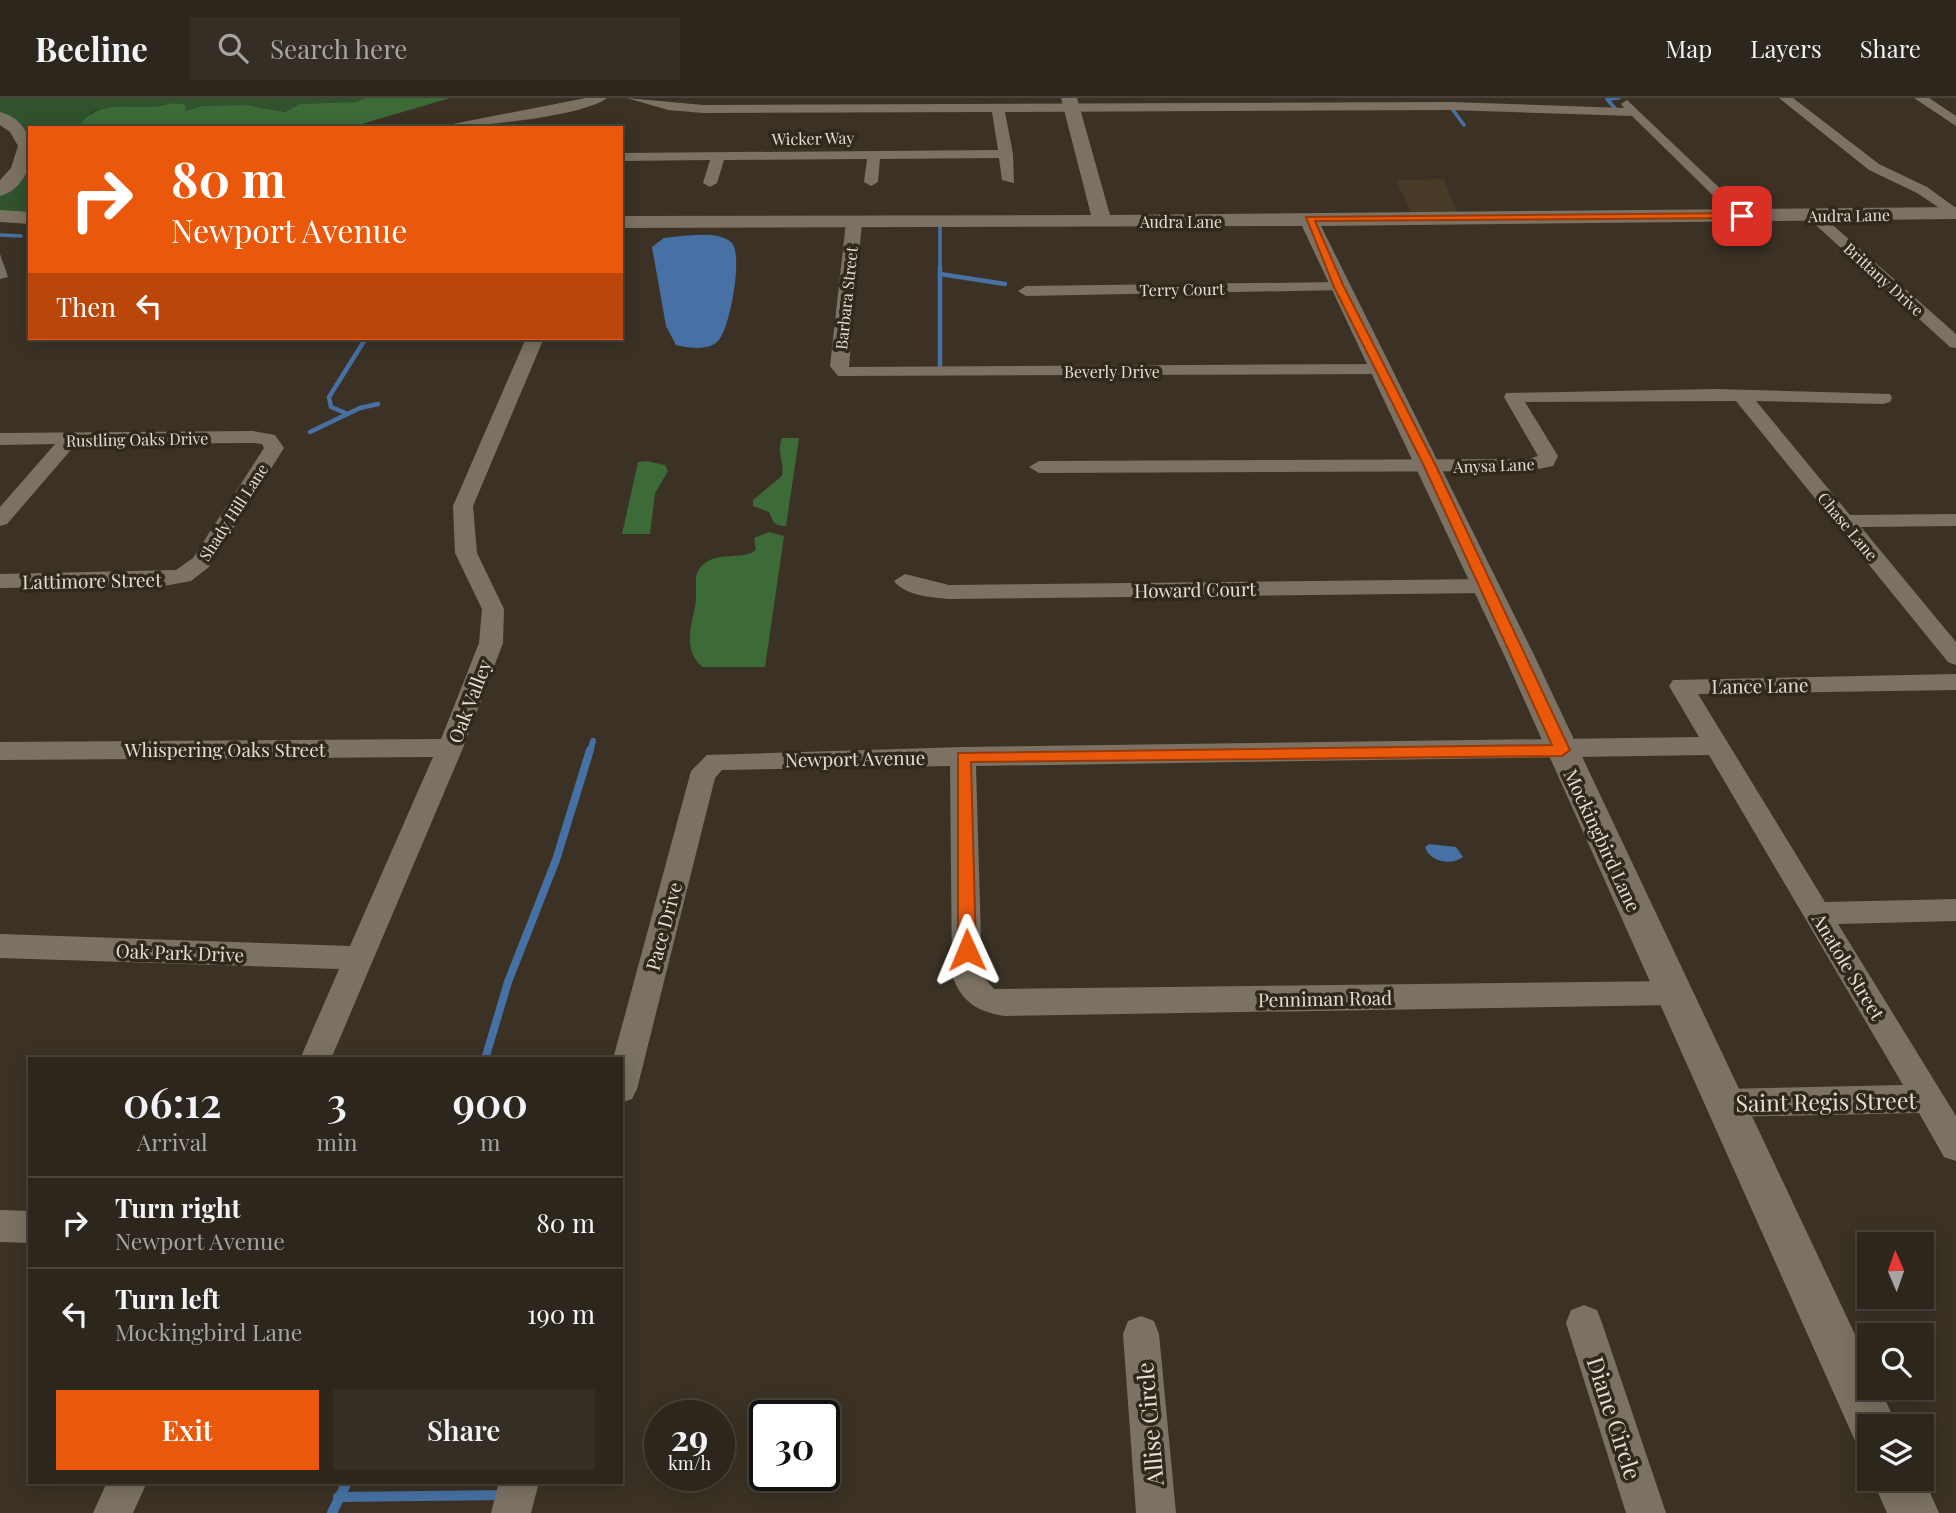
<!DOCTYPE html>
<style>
body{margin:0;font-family:"Playfair Display",serif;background:#342e25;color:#f1f3f6;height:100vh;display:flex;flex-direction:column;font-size:26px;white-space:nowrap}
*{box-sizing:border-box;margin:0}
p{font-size:23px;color:#a6a5a3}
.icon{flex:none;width:38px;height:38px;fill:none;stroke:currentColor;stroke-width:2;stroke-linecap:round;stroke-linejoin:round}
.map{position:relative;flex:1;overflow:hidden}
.sheet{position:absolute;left:28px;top:959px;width:595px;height:427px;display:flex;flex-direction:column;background:#2c261c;border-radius:0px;box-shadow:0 4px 18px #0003,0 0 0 2px #48433b}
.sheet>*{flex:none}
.banner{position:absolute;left:28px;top:28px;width:595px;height:214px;border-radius:0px;box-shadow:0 4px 18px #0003,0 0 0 2px #48433b;background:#ea580c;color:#fff;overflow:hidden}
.needle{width:46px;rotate:358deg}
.tools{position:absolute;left:1857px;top:1134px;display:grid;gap:14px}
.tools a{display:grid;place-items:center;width:77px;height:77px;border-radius:0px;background:#2c261c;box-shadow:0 4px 18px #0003,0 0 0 2px #48433b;font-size:35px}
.speed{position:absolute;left:644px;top:1302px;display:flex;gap:14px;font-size:35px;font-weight:700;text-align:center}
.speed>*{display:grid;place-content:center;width:91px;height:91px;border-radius:50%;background:#2c261c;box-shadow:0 4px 18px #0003,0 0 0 2px #48433b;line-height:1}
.speed small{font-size:18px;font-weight:400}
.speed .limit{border:4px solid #111;border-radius:10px;background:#fff;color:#111}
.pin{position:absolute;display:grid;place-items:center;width:60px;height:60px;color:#fff;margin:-30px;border-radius:14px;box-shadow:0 4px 10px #0006}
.me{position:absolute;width:77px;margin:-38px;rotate:359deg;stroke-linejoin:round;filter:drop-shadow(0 0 5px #0008)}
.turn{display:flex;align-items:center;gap:24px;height:147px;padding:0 28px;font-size:32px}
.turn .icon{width:91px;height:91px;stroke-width:2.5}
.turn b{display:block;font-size:49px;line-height:60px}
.then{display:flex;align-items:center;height:66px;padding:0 28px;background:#0003;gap:14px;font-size:26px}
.eta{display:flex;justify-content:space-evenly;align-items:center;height:119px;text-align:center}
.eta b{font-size:42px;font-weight:600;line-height:49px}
.action{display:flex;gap:14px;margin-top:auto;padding:14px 28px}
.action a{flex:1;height:80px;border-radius:0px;background:#ea580c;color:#fff;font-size:28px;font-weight:600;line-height:80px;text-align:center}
.action a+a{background:#342e25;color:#f1f3f6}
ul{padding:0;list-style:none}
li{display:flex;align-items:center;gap:21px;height:91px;padding:0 28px;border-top:2px solid #48433b}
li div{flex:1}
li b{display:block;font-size:26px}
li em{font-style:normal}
header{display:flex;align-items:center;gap:42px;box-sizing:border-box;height:98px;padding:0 35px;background:#2c261c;border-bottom:2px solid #48433b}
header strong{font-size:33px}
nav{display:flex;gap:38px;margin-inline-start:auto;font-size:24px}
.search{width:490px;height:63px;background:#342e25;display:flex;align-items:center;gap:18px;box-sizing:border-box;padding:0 24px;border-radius:0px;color:#a6a5a3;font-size:26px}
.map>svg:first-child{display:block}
.built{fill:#473b28}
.green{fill:#30522c}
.forest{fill:#3d6b38}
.water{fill:#4771a4}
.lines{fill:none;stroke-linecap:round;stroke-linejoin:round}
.stream-far4{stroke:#4771a4;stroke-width:3.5}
.stream-far3{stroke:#4771a4;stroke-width:4.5}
.stream-far2{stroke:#4771a4;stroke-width:6}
.stream-far1{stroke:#4771a4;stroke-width:8}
.stream{stroke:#4771a4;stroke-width:10}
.minor{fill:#7b7263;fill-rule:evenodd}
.tertiary{fill:#7b7263;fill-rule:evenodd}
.shaded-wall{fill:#787167}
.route{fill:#ea580c;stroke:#983908;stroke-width:2}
.labels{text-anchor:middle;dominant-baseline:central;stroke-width:7;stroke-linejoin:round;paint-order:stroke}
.far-street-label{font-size:16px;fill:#e2ddd5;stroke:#30281b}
.street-label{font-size:19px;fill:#e2ddd5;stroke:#30281b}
.near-street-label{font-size:23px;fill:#e2ddd5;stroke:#30281b}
</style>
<header>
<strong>Beeline</strong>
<div class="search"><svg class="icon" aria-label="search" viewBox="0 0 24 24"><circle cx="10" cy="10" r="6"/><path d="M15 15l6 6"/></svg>Search here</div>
<nav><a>Map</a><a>Layers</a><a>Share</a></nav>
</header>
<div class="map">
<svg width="1956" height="1415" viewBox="0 0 1956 1415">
<rect width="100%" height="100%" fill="#3b3225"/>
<!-- built -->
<path class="built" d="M 1444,81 L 1459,120 L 1414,120 L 1396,82 Z"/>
<!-- green -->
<path class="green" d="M 0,0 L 365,0 L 356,4 L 300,6 L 285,14 L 246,7 L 201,8 L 186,13 L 164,6 L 156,9 L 113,9 L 92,14 L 80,30 L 30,30 L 30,116 L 0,118 L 0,93 L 26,53 L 0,19 Z"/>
<!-- forest -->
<g class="forest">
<path d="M 365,0 L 450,0 L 348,30 L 80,30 L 80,27 C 97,3 126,10 152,9 C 164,8 172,3 185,7 L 186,13 L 201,8 L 246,7 L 285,14 L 300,6 L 356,4 Z"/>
<path d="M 782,340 L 799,340 L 786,428 C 773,428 774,424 769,414 L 753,408 L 753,402 L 782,378 C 785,364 776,354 782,340 Z"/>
<path d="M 646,363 L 665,367 L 668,373 L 655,395 L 650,436 L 622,436 L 638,364 Z"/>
<path d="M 769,434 L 784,438 L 765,569 L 702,569 C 681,549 693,526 696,502 C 697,489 692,475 704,466 C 719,453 742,463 756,452 L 754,440 Z"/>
</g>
<!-- water -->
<g class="water">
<path d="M 682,138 C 697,137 719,134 731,144 C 744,155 730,231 718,243 C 709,253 687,250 676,247 L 666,228 L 652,149 L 664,140 Z"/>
<path d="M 1429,746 L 1456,749 L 1463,759 C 1451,768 1430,764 1425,749 Z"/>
</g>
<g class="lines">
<!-- stream-far4 -->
<g class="stream-far4">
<path d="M 1450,8 L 1464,27"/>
<path d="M 1618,14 L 1607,1 L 1619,0"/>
<path d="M 940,129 L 940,171"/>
<path d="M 0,137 L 21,138"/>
</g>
<!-- stream-far3 -->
<g class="stream-far3">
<path d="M 940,169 L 940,267"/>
<path d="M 940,176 L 1005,186"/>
<path d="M 348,316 L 331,309 L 329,299 L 366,240"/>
<path d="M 310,334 L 360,310 L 378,306"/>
</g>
<!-- stream-far2 -->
<path class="stream-far2" d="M 590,654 L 593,643"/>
<!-- stream-far1 -->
<path class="stream-far1" d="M 485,961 L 508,884 L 556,762 L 590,652"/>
<!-- stream -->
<g class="stream">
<path d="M 338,1399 L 505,1397"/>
<path d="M 332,1415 L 347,1384"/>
</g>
<!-- minor -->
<g class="minor">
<path d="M 586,0 L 607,0 C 584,19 465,30 432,30 Z"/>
<path d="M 627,0 L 703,7 L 1450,4 L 1624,10 L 1621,6 L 1627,2 L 1749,118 L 1747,121 L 1737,121 L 1632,18 L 1450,12 L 1005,14 L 1013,56 L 1014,85 L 1002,82 L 999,60 L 880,61 L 878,84 L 871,88 L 864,84 L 867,61 L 724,62 L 717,85 L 710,89 L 703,85 L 710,62 L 621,63 L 621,55 L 998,52 L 992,14 L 703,15 L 668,12 Z"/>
<path d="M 1779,0 L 1793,0 L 1879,66 L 1927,89 L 1956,110 L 1956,121 L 1917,95 L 1869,72 Z"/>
<path d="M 1914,0 L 1929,0 L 1956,18 L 1956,28 Z"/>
<path d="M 1813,113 L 1818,114 L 1956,236 L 1956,250 L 1950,249 L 1808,120 L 1806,117 Z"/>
<path d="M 854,119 L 862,124 L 849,269 L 1380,266 L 1389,271 L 1380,276 L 838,278 L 830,268 L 846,124 Z"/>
<path d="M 1339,184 L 1345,186 L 1345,192 L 1026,198 L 1018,193 L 1026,188 Z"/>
<path d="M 526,240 L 544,240 L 473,408 L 477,455 L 504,511 L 503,545 L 463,650 L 331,961 L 300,961 L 339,871 L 0,860 L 0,836 L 350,848 L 433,659 L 0,662 L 0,644 L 441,641 L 479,545 L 482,511 L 455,455 L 453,408 Z"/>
<path d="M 1715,291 L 1890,296 L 1892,300 L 1890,304 L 1883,306 L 1756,303 L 1850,417 L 1956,416 L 1956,428 L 1861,429 L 1956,544 L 1956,567 L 1948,564 L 1736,303 L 1525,304 L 1558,358 L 1553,368 L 1528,373 L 1039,375 L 1029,369 L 1039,363 L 1528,361 L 1538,358 L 1504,299 L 1506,295 Z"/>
<path d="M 253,333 L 275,337 L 284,350 L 209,469 L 191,483 L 164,488 L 0,490 L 0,476 L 176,472 L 193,460 L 264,350 L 262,346 L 253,345 L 76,346 L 7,426 L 0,428 L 0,409 L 55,346 L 0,347 L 0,335 Z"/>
<path d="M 905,476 L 949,487 L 1486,481 L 1497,488 L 1486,495 L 949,501 C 932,499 905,498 894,483 Z"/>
<path d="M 1956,576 L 1956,592 L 1698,596 L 1825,804 L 1956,801 L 1956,823 L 1838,826 L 1956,1018 L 1956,1063 L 1944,1059 L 1919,1015 L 1723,1019 L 1712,1015 L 1707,1005 L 1712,995 L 1723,991 L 1903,987 L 1709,657 L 976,668 L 982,877 L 994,891 L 1673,883 L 1684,886 L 1688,895 L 1684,904 L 1673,907 L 1005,918 C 978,914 961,904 952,877 L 950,668 L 722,672 L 715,680 L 637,991 L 632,1001 L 621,1005 L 621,961 L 613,961 L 691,673 L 707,657 L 963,649 L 1699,639 L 1669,588 L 1673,582 Z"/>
<path d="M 0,1112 L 30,1113 L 30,1145 L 0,1144 Z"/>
<path d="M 1584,1207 L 1597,1212 L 1602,1225 L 1666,1415 L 1626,1415 L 1566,1225 L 1571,1212 Z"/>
<path d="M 1141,1218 L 1154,1223 L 1159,1236 L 1176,1415 L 1136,1415 L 1123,1236 L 1128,1223 Z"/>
<path d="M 107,1384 L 147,1384 L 133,1415 L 93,1415 Z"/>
<path d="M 499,1384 L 539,1384 L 531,1415 L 491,1415 Z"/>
</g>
<!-- tertiary -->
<g class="tertiary">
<path d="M 1061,0 L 1077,0 L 1110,117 L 1956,109 L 1956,121 L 1321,128 L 1535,559 L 1869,1266 L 1869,1290 L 1880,1290 L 1897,1328 L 1869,1328 L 1869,1350 L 1856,1345 L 1505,559 L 1302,128 L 621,130 L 621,118 L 1091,117 Z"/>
<path d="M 0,14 C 45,25 36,90 0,98 L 0,82 L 11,70 L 18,48 L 10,34 L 0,27 Z"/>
<path d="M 0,112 L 30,114 L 30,126 L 0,124 Z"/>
<path d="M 1922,1377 L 1939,1415 L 1887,1415 L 1872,1381 L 1922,1381 Z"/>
</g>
</g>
<!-- shaded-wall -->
<path class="shaded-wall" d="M 0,156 L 8,179 L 0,181 Z"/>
<!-- route -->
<path class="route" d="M 1742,115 L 1745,120 L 1315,123 L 1344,189 L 1436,368 L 1570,652 L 1562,658 L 971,664 L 976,852 L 967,859 L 960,857 L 958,852 L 958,655 L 1552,647 L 1424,368 L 1334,189 L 1306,119 Z"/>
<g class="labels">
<!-- far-street labels -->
<g class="far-street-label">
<text transform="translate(813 40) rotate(-1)">Wicker Way</text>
<text transform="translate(1849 117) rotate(-1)">Audra Lane</text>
<text x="1181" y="123">Audra Lane</text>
<text transform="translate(1884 181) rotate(42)">Brittany Drive</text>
<text transform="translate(1182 191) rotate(-1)">Terry Court</text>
<text transform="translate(846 200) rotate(-84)">Barbara Street</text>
<text x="1112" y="273">Beverly Drive</text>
<text transform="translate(137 341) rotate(-1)">Rustling Oaks Drive</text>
<text transform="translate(1494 367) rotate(-2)">Anysa Lane</text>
<text transform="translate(233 414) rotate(-57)">Shady Hill Lane</text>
<text transform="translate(1848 428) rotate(50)">Chase Lane</text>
</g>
<!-- street labels -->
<g class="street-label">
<text transform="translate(92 482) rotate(-1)">Lattimore Street</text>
<text transform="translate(1195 491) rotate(-1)">Howard Court</text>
<text transform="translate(1760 587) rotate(-1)">Lance Lane</text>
<text transform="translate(469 603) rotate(-69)">Oak Valley</text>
<text x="225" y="651">Whispering Oaks Street</text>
<text transform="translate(855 660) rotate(-1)">Newport Avenue</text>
<text transform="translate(1603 742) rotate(65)">Mockingbird Lane</text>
<text transform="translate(663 828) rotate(-75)">Pace Drive</text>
<text transform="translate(180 854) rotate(2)">Oak Park Drive</text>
<text transform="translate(1849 868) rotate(59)">Anatole Street</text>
<text transform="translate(1325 900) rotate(-1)">Penniman Road</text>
</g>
<!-- near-street labels -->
<g class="near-street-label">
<text transform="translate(1826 1003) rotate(-1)">Saint Regis Street</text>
<text transform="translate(1615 1320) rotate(72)">Diane Circle</text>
<text transform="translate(1149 1326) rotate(-95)">Allise Circle</text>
</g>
</g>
</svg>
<div class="tools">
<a><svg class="needle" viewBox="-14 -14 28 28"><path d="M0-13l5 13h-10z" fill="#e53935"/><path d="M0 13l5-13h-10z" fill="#a6a5a3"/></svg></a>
<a><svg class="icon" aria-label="search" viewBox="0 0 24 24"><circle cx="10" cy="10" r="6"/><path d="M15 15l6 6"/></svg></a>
<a><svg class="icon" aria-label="layers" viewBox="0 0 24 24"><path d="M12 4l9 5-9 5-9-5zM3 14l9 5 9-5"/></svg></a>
</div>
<div class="speed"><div>29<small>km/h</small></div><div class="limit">30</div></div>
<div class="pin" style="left:1742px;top:118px;background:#d93025"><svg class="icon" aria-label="arrive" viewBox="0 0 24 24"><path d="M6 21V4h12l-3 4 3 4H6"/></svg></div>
<svg class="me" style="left:967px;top:852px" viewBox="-20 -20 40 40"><path d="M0-17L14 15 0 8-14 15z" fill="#ea580c" stroke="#fff" stroke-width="4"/></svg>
<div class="banner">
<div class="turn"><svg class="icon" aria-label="right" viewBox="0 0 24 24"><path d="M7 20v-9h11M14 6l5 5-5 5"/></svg><div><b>80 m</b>Newport Avenue</div></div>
<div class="then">Then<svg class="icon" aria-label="left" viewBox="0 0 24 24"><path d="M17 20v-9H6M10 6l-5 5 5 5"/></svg></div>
</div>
<section class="sheet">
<div class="eta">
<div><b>06:12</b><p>Arrival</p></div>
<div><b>3</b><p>min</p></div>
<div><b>900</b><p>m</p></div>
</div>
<ul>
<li><svg class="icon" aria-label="right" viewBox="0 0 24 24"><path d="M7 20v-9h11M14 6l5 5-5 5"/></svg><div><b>Turn right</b><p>Newport Avenue</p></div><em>80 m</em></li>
<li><svg class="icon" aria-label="left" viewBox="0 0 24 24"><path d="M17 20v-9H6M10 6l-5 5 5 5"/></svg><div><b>Turn left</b><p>Mockingbird Lane</p></div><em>190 m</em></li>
</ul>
<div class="action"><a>Exit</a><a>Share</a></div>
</section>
</div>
